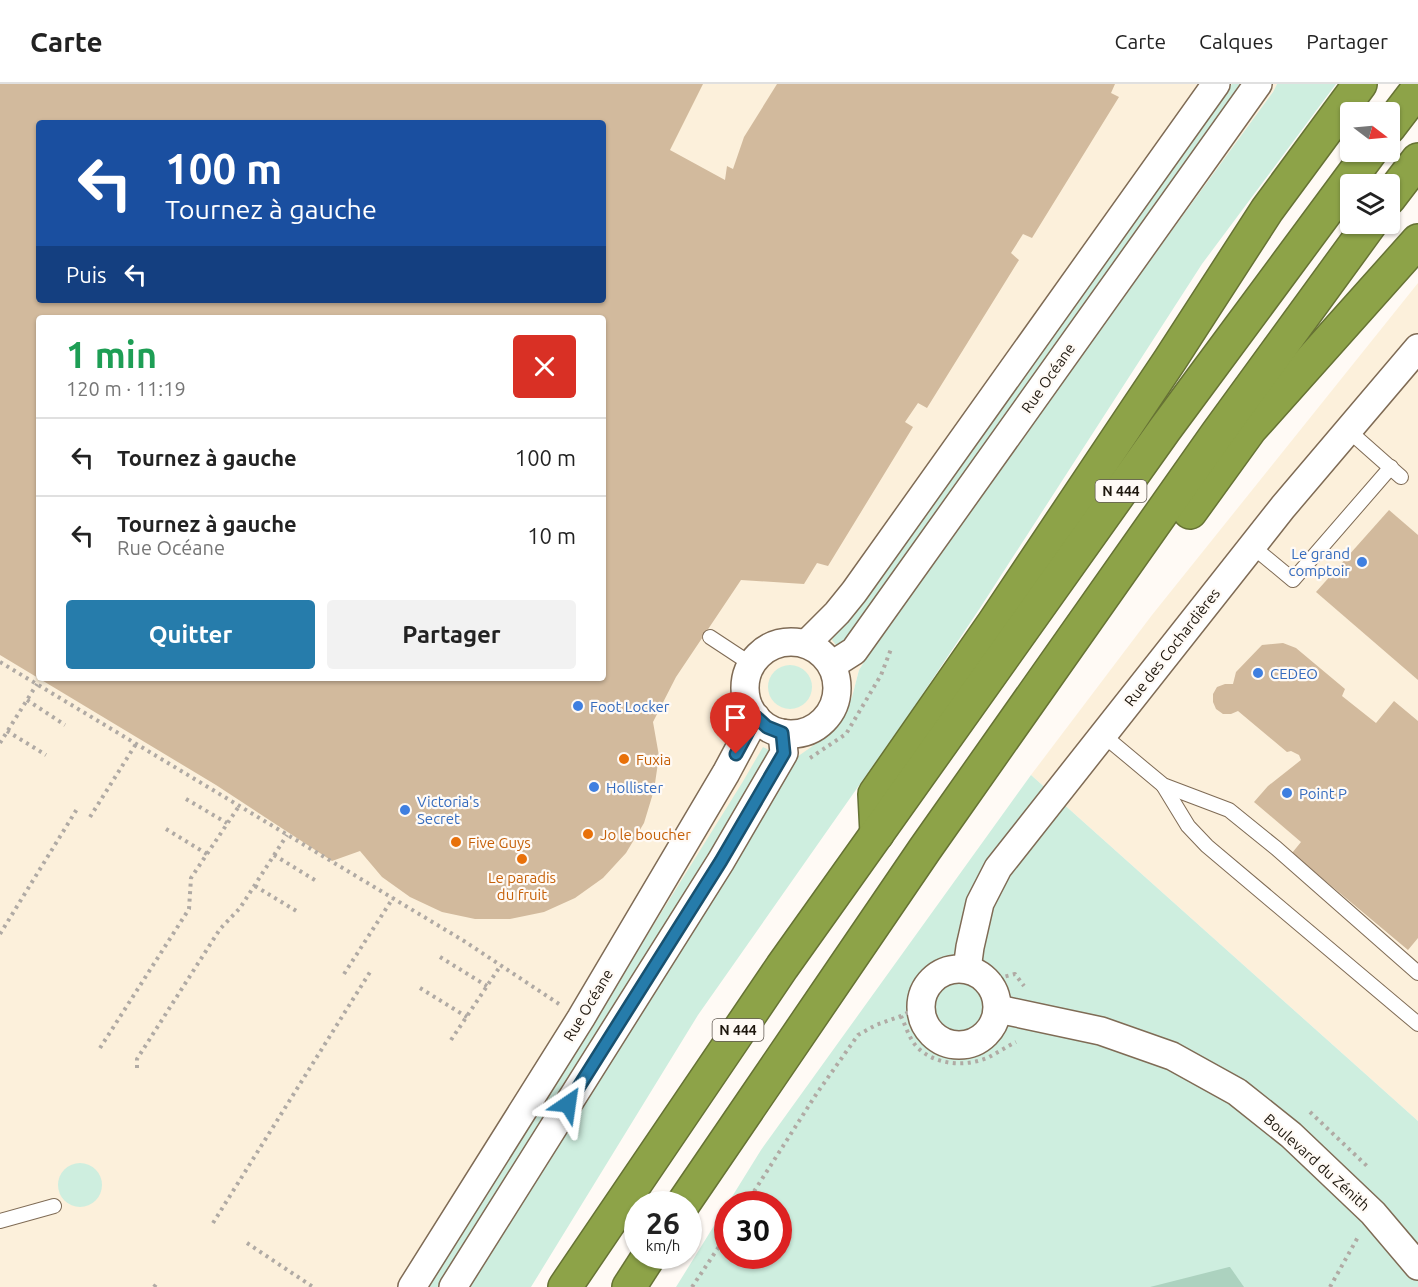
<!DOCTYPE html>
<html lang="fr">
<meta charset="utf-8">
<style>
body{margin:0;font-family:Ubuntu,sans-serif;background:#f2f2f2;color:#222;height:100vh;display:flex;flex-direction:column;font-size:22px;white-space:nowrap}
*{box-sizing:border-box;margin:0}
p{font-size:20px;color:#767676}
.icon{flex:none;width:33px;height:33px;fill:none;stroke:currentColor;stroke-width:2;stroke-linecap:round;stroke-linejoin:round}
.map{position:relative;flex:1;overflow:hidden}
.sheet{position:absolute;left:36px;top:231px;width:570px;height:366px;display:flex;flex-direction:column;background:#fff;border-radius:6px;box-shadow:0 2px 4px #0004}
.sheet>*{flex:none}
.banner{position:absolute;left:36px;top:36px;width:570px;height:183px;border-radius:6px;box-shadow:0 2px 4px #0004;background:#1a4fa0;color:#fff;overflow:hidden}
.needle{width:39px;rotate:106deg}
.controls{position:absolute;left:1340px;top:18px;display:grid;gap:12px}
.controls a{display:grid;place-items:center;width:60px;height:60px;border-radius:6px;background:#fff;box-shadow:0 2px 4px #0004;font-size:30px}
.speed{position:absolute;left:624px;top:1107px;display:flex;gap:12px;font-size:30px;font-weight:700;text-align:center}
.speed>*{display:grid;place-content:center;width:78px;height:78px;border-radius:50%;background:#fff;box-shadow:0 2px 4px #0004;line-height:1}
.speed small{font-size:15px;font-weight:400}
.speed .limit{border:9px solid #d22;background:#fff;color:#111}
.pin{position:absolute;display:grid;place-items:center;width:51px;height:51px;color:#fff;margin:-62px -26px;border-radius:50% 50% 50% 0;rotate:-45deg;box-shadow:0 0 6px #0007}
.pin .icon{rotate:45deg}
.me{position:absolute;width:66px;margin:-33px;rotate:32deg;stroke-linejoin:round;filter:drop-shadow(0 0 4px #0008)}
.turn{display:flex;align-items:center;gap:21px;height:126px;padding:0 30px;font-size:27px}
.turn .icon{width:78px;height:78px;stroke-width:2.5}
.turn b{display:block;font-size:42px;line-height:51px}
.then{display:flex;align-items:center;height:57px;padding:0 30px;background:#0003;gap:12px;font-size:22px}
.round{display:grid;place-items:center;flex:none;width:63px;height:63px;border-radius:6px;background:#f2f2f2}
.overview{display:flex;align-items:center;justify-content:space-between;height:102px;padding:0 30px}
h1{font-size:36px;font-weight:600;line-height:45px;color:#1e9e55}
.button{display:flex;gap:12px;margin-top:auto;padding:12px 30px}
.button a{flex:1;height:69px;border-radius:6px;background:#267cab;color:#fff;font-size:24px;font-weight:600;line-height:69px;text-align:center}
.button a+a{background:#f2f2f2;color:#222}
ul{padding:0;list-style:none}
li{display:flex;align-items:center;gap:18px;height:78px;padding:0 30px;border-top:2px solid #e0e0e0}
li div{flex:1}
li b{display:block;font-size:22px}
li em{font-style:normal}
header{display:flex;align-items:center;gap:36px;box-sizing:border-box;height:84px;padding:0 30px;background:#fff;border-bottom:2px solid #e0e0e0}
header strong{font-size:28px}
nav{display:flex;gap:33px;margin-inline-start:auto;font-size:21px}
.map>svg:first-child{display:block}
.commercial{fill:#fcf0db;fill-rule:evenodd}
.green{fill:#ceeedf;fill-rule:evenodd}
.forest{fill:#acd2bf}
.building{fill:#d2ba9d;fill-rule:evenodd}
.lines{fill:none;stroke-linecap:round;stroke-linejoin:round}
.lane-casing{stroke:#7f6b55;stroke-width:16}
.street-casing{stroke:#7f6b55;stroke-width:30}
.highway-casing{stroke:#667234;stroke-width:36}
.path{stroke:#b0aaa4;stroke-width:4;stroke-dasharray:3 4.5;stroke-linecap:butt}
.lane{stroke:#fff;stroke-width:14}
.street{stroke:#fff;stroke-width:27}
.highway{stroke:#8da348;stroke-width:33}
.route-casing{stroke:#19516f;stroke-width:15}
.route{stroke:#267cab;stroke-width:10}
.shop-dot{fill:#3f7fe0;stroke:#fffaf5;stroke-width:2}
.food-dot{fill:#e8710a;stroke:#fffaf5;stroke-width:2}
.labels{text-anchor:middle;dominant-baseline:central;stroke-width:4.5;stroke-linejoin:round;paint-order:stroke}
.shield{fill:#fffaf5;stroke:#625b53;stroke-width:1.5}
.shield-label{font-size:14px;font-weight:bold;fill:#1e170e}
.street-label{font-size:15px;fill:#1e170e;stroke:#fffaf5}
.shop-label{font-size:15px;fill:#366cbe;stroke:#fffaf5;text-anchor:start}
.food-label{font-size:15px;fill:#c56008;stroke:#fffaf5;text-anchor:start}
</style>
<header>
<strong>Carte</strong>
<nav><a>Carte</a><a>Calques</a><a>Partager</a></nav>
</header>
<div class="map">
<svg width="1418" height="1203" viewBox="0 0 1418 1203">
<rect width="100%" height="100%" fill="#fffaf5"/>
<!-- commercial -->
<g class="commercial">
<path d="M 0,0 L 1277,0 L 1273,8 L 1127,208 L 881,551 L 859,586 L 852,613 L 840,639 L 821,656 L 727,793 L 640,926 L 470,1203 L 0,1203 ZM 39,39 L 603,39 L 603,216 L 39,216 ZM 39,234 L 603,234 L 603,594 L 39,594 Z"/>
<path d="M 1418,199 L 1418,1037 L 1031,691 L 1152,531 Z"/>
</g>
<!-- green -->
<g class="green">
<path d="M 1232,0 L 1245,0 L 875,521 L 842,560 L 836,561 L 832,556 L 834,552 L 859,524 Z"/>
<path d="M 1277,0 L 1336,0 L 1202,180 L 980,524 L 914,623 L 698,931 L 531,1203 L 470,1203 L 640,926 L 727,793 L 797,673 L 821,656 L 840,639 L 852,613 L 859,586 L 881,551 L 1127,208 L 1273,8 Z"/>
<circle cx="790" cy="603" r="22"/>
<path d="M 763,663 L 769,666 L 769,670 L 755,698 L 441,1203 L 428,1203 L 742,699 Z"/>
<path d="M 1031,691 L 1418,1037 L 1418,1203 L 676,1203 L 761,1066 ZM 728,1120 L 778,1120 L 778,1172 L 728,1172 Z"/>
<circle cx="80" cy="1101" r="22"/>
</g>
<!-- forest -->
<path class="forest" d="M 1230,1183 L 1244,1203 L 1150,1203 L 1229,1183 Z"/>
<!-- building -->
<g class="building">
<path d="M 0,0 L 703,0 L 670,66 L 725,96 L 727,82 L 733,85 L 744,53 L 777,0 L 1115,0 L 1111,9 L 1119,13 L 1032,154 L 1023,150 L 1011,169 L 1019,176 L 927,324 L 918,319 L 905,338 L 913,343 L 828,482 L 817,479 L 804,500 L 741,496 L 676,593 L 653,638 L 659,672 L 654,706 L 644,739 L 626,769 L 603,794 L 575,814 L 544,828 L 510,835 L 475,835 L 442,828 L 410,813 L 382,793 L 360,767 L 332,777 L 216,701 L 0,571 ZM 39,39 L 603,39 L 603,216 L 39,216 ZM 39,234 L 603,234 L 603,594 L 39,594 Z"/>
<path d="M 1389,426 L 1418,451 L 1418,596 L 1316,508 Z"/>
<path d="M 1283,559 L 1296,564 L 1345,605 L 1342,612 L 1376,639 L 1394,617 L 1418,637 L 1418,854 L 1408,866 L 1292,769 L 1301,758 L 1254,718 L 1268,702 L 1301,676 L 1299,671 L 1291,667 L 1287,668 L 1238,627 L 1231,630 L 1223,630 L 1216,625 L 1213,618 L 1213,610 L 1217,603 L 1225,600 L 1233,600 L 1236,588 L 1262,561 Z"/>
</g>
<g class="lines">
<!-- lane casing -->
<g class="lane-casing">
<g id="lane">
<path d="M 1349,347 L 1401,393"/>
<path d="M 1252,462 L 1293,496 L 1391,383"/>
<path d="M 710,553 L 751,580"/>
<path d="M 1103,651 L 1163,701 L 1229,726 L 1276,764 L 1418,889"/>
<path d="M 1163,701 L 1188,742 L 1207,762 L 1418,940"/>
<path d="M 0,1137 L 54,1122"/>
</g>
</g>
<!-- street casing -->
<g class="street-casing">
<g id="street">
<circle cx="791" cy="604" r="46"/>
<path d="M 806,560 L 837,529 L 854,508 L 1216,0"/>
<path d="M 832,581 L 854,567 L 1258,0"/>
<circle cx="959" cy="923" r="38"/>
<path d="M 967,885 L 970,863 L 980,819 L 998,784 L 1283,423 L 1418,264"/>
<path d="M 998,925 L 1101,947 L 1172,972 L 1237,1008 L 1291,1051 L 1373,1129 L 1418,1182"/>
<path d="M 412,1203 L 581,934 L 726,689 L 756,633"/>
<path d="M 453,1203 L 721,777 L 784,669 L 782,649"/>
</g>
</g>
<!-- highway casing -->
<g class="highway-casing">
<g id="highway">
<path d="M 1389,43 L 1418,5"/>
<path d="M 1389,114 L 1418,76"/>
<path d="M 1190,428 L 1250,345 L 1418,157"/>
<path d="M 877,750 L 875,710 L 994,539 L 1170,276 L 1267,126 L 1360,0"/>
<path d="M 683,1120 L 925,765 L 1217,350 L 1370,140"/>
<path d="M 565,1203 L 782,883 L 1165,345 L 1370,68"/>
<path d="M 629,1203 L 649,1172"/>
</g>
</g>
<!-- path -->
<g class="path">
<path d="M 0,578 L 464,857 L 559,920"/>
<path d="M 27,616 L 65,641"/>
<path d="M 7,647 L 46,671"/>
<path d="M 0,659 L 37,600"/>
<path d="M 810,674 L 846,650 L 881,591 L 891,565"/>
<path d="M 186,715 L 227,739"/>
<path d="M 90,733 L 136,660"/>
<path d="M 166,745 L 207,770"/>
<path d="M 274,771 L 318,798"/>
<path d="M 255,802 L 298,828"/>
<path d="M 0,850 L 77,725"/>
<path d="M 440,873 L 487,902"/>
<path d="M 344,890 L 393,814"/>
<path d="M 991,896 L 1015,890 L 1024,902"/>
<path d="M 420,904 L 467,933"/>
<path d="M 901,932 C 906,943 910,957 919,965 C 937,981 965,983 987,974 C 997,969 1006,963 1016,958"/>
<path d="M 451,956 L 501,881"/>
<path d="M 100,964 L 189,825 L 191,794 L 239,722"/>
<path d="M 137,984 L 137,975 L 220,845 L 240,824 L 287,751"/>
<path d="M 1310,1028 L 1368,1083"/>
<path d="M 746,1120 L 817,1009 L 858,951 L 876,941 L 901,932 L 921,922"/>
<path d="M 213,1139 L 370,888"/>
<path d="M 247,1159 L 313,1203"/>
<path d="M 154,1203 L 157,1199"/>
<path d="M 692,1203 L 728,1149"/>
<path d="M 1330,1203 L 1358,1153"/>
</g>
<!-- lane -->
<use href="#lane" class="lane"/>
<!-- street -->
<use href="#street" class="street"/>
<!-- highway -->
<use href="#highway" class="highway"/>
</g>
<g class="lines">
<!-- route casing -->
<g class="route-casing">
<path id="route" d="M 568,1020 L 721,777 L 784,669 L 782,649 L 767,643 L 756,633 L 736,670"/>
</g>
<!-- route -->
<use href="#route" class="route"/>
</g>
<!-- markers -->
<g class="shop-dot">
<circle cx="1362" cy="478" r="6"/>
<circle cx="1258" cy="589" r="6"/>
<circle cx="578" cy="622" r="6"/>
<circle cx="594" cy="703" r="6"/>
<circle cx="1287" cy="709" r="6"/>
<circle cx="405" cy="726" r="6"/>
</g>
<g class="food-dot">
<circle cx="624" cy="675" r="6"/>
<circle cx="588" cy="750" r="6"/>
<circle cx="456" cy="758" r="6"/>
<circle cx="522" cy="775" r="6"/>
</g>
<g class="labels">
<!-- shield labels -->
<g class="shield">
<rect x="1095.5" y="396" width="51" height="22" rx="4.5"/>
<rect x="712.5" y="935" width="51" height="22" rx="4.5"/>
</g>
<g class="shield-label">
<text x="1121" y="407">N 444</text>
<text x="738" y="946">N 444</text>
</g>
<!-- street labels -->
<g class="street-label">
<text transform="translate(1048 294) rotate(-55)">Rue Océane</text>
<text transform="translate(1172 563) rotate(-52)">Rue des Cochardières</text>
<text transform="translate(588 921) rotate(-59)">Rue Océane</text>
<text transform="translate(1317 1078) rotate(42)">Boulevard du Zénith</text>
</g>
<!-- shop labels -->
<g class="shop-label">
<text x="1350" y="469" text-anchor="end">Le grand<tspan x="1350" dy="17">comptoir</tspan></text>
<text x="1270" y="589">CEDEO</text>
<text x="590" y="622">Foot Locker</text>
<text x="606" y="703">Hollister</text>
<text x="1299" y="709">Point P</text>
<text x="417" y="717">Victoria's<tspan x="417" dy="17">Secret</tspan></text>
</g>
<!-- food labels -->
<g class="food-label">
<text x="636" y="675">Fuxia</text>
<text x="600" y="750">Jo le boucher</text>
<text x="468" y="758">Five Guys</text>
<text x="522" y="793" text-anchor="middle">Le paradis<tspan x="522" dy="17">du fruit</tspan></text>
</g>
</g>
</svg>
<div class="controls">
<a><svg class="needle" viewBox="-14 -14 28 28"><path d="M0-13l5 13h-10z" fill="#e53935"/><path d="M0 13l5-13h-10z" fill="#767676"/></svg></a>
<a><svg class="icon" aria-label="layers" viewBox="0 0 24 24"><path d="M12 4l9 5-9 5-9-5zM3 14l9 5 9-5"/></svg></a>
</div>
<div class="speed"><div>26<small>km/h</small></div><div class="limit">30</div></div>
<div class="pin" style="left:736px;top:670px;background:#d93025"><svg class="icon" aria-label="arrive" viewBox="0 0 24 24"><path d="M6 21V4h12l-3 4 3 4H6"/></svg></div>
<svg class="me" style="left:568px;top:1020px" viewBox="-20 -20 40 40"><path d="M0-17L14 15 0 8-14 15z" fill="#267cab" stroke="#fff" stroke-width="4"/></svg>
<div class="banner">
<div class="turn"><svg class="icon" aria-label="left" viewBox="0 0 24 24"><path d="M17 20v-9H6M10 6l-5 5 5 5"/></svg><div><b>100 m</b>Tournez à gauche</div></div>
<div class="then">Puis<svg class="icon" aria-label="left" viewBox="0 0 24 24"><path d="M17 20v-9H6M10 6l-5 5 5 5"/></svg></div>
</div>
<section class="sheet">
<div class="overview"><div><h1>1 min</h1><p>120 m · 11:19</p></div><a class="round" style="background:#d93025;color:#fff"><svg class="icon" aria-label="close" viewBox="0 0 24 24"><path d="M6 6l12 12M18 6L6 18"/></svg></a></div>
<ul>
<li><svg class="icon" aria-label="left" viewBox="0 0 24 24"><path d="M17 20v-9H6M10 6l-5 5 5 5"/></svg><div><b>Tournez à gauche</b></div><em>100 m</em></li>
<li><svg class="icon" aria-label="left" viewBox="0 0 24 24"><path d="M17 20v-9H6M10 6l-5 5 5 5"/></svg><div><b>Tournez à gauche</b><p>Rue Océane</p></div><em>10 m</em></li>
</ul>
<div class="button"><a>Quitter</a><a>Partager</a></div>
</section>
</div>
